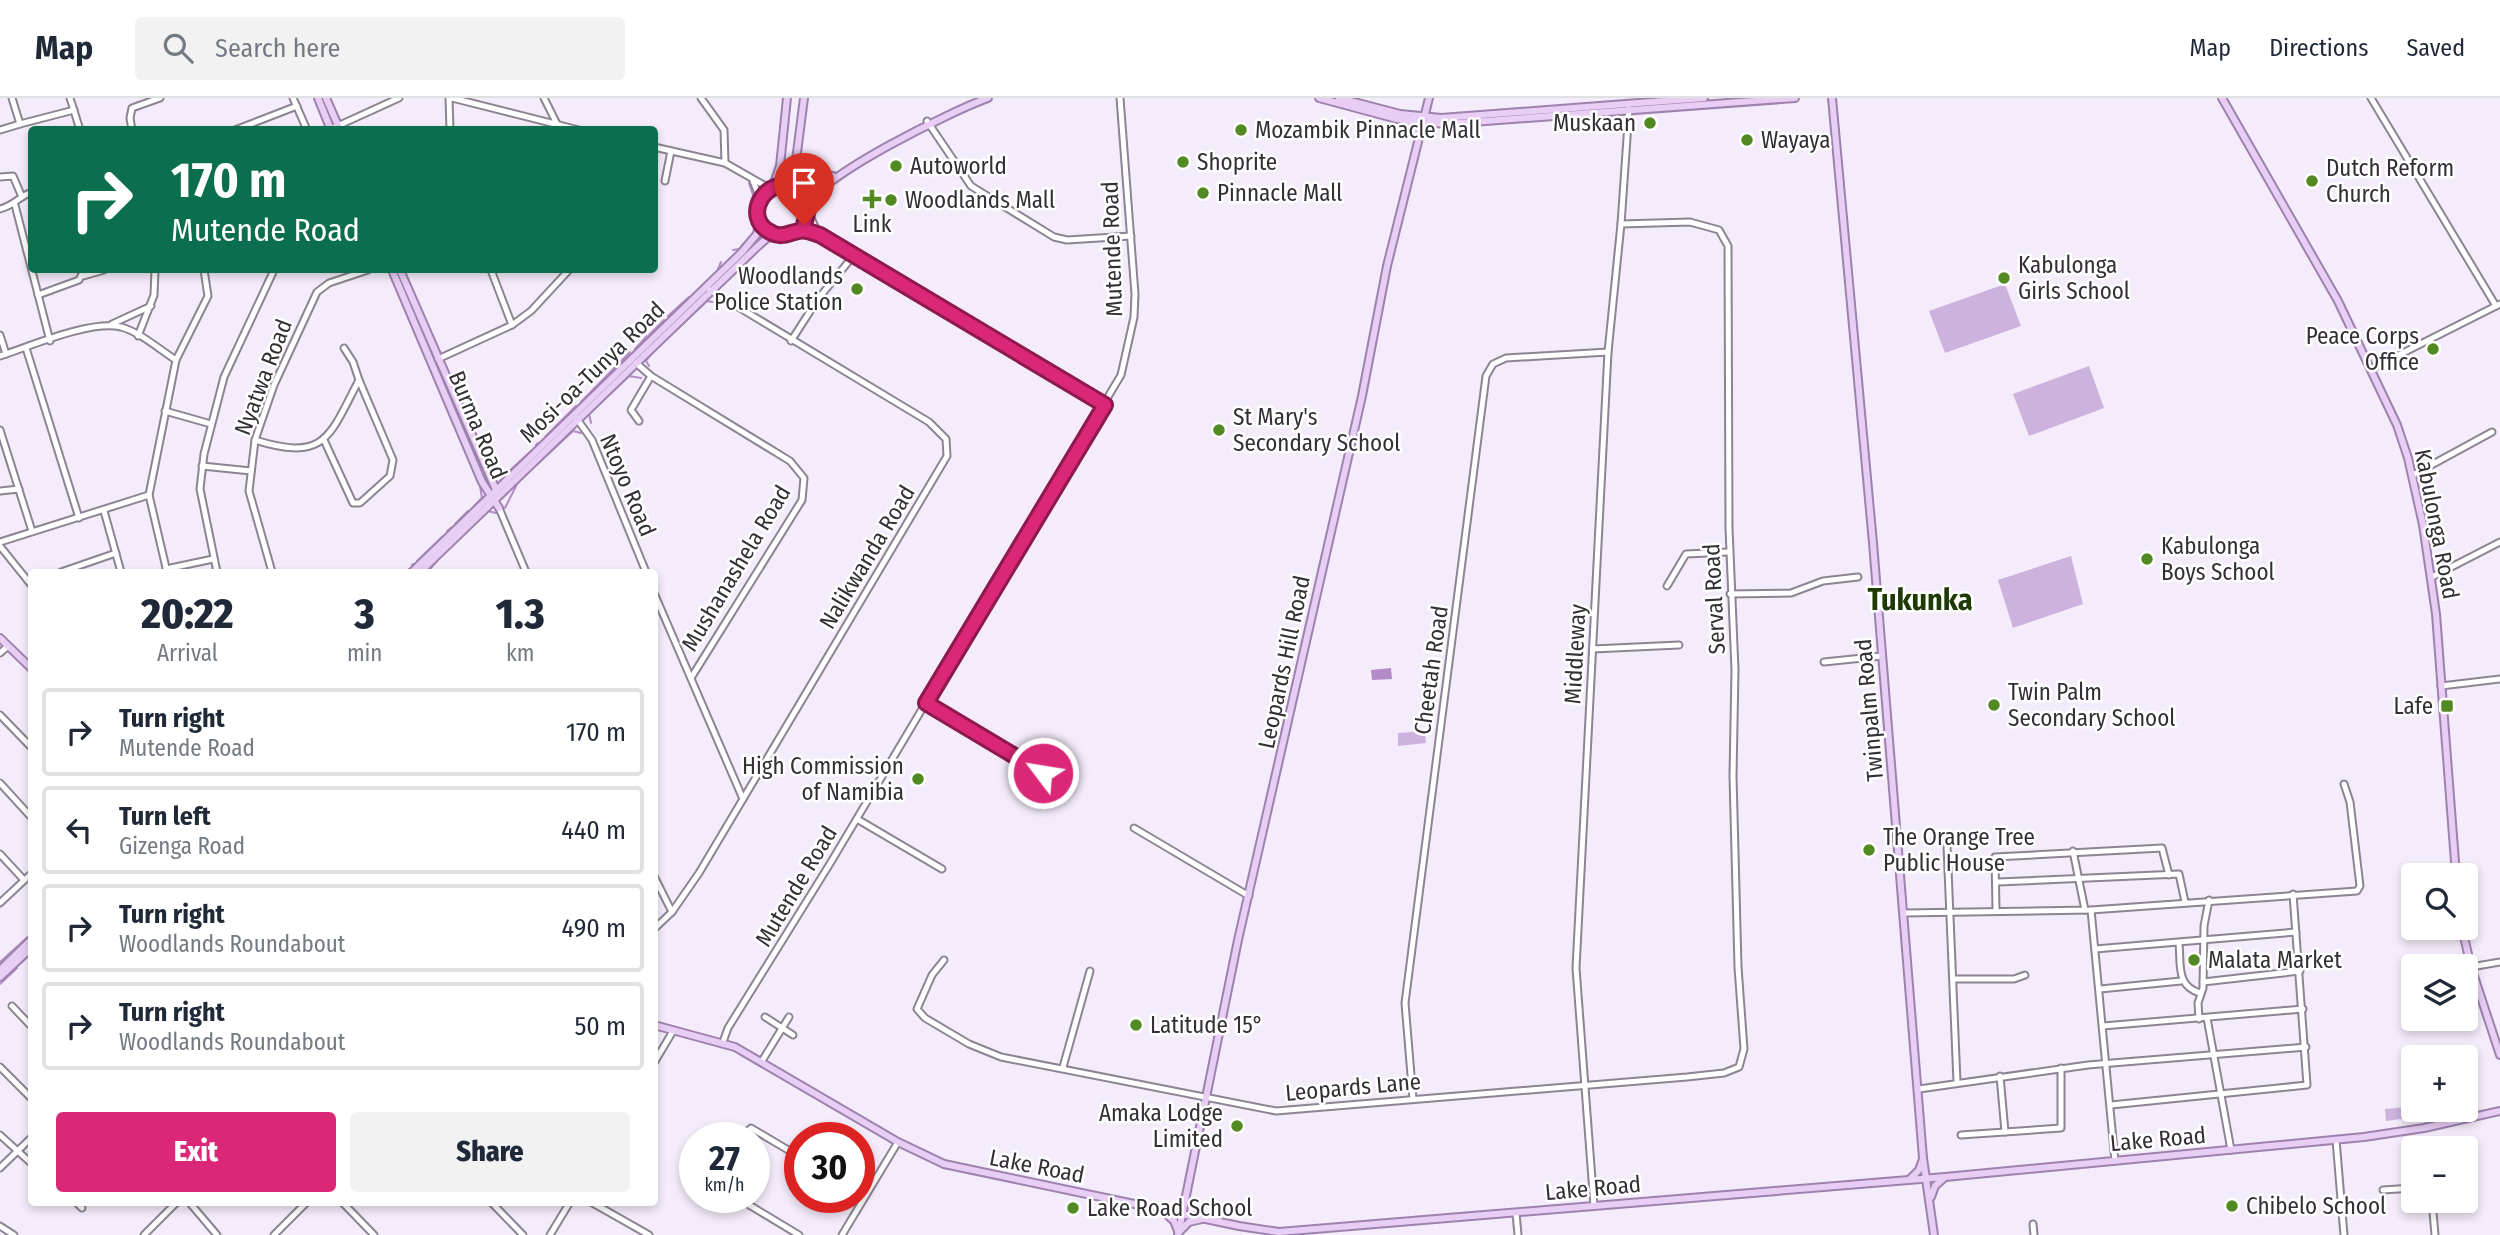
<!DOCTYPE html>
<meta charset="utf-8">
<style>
body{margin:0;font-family:"Fira Sans Condensed",sans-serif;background:#f2f2f3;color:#1f2937;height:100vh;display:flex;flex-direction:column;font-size:26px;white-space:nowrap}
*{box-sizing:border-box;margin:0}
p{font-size:23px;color:#747a83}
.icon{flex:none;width:38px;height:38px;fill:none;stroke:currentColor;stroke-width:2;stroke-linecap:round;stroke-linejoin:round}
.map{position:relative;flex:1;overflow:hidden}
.panel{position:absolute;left:28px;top:471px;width:630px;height:637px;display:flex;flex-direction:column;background:#fff;border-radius:7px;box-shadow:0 4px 10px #0003}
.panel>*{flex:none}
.hud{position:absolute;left:28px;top:28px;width:630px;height:147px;border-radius:7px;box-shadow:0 4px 10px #0003;background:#0b6e4f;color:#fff;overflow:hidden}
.buttons{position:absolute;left:2401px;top:765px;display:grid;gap:14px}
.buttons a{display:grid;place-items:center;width:77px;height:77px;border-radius:7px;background:#fff;box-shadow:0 4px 10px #0003;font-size:35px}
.speed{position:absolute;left:679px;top:1024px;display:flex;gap:14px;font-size:35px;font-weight:700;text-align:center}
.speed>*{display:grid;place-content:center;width:91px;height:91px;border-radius:50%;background:#fff;box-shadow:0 4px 10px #0003;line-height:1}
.speed small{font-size:18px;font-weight:400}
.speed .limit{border:10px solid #d22;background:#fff;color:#111}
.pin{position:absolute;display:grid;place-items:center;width:60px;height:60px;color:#fff;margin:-72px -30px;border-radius:50% 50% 50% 0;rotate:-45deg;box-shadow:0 0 7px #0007}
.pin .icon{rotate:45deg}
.me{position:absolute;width:77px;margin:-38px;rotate:301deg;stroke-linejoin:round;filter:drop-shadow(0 0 5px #0008)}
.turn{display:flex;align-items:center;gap:24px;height:147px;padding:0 28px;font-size:32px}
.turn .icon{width:91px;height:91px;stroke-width:2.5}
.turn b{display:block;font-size:49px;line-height:60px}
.eta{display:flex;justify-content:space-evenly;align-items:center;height:119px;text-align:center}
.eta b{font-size:42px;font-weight:800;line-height:49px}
.button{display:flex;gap:14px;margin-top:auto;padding:14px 28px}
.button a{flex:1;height:80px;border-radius:7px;background:#db2777;color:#fff;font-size:28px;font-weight:800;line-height:80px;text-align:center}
.button a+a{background:#f2f2f3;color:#1f2937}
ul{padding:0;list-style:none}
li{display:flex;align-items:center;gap:21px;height:88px;margin:0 14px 10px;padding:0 14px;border:4px solid #e0e1e3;border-radius:7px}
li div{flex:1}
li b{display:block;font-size:26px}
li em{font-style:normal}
header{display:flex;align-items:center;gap:42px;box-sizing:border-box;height:98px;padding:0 35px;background:#fff;border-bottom:2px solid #e0e1e3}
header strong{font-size:33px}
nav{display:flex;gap:38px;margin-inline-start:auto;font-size:24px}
.search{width:490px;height:63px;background:#f2f2f3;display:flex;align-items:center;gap:18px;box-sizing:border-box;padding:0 24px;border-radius:7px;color:#747a83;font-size:26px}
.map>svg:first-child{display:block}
.green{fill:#cdb2dd}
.water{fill:#b28bc7}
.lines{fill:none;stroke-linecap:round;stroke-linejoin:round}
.stream{stroke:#b28bc7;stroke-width:2}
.minor-casing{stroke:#8d8492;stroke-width:9}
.major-casing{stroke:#9e82ae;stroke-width:10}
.minor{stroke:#fff;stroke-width:5}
.major{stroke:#e8cef5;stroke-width:6}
.route-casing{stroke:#8e194d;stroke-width:18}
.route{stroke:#db2777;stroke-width:12}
.poi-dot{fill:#538922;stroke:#fff;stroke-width:2.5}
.labels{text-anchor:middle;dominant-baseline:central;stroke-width:5;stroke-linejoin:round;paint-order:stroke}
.poi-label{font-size:23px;fill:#332f35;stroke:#fff;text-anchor:start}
.street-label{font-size:23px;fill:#332f35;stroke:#fff}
.district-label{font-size:30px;font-weight:bold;fill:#1f3907;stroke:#fff}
</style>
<header>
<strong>Map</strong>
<div class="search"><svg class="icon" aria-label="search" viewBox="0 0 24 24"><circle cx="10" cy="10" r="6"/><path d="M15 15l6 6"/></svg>Search here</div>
<nav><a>Map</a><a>Directions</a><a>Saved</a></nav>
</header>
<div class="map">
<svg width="2500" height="1137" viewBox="0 0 2500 1137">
<rect width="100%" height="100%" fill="#f5ecfb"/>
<!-- green -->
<g class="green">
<path d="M 2005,186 L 2021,228 L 1945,255 L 1929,213 Z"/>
<path d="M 2089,268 L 2104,310 L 2029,338 L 2013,296 Z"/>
<path d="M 2071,458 L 2083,506 L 2013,530 L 1998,482 Z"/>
<path d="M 1425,633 L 1426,645 L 1398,648 L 1398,635 Z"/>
<path d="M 2406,1009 L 2408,1020 L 2386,1023 L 2385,1011 Z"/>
</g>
<!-- water -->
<path class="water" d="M 1391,570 L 1392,581 L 1372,582 L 1371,572 Z"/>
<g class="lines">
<!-- stream -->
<g class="stream">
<path d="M 749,85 L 753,97 L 751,106"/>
<path d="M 733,152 L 739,151 L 754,134 L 752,113"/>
<path d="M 718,171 L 721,164"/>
<path d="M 668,218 L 689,199"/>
<path d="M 675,233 L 707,203 L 724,206"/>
<path d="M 649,237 L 664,222"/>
<path d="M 635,251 L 647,238"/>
<path d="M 649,268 L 646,263 L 653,253"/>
<path d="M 581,304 L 630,254"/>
<path d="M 591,325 L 589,316 L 629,278 L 641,280"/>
<path d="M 545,339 L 576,308"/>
<path d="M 536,347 L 538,345"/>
<path d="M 508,374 L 530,354"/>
<path d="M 474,408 L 482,400 L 480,388"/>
<path d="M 505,410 L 518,384 L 573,333 L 581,335"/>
<path d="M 488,413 L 496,415"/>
<path d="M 455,426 L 468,413"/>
<path d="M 447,433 L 452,429"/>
<path d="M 417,463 L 443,438"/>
<path d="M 412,467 L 413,466"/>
<path d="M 430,471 L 438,462"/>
<path d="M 405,474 L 409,471"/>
<path d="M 0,864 L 32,835"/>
<path d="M 21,865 L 30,856"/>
<path d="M 0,886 L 17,870"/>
</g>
<!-- minor casing -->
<g class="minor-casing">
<g id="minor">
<path d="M 12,0 L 20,26 L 74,12"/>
<path d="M 70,0 L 80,32"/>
<path d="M 293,0 L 307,32"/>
<path d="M 449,0 L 450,32"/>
<path d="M 452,0 L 579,32"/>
<path d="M 544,0 L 557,26"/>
<path d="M 701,0 L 724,32 L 725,65"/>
<path d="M 2371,0 L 2496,208"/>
<path d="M 927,23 L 971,88 L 1054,139 L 1067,142 L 1131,138"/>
<path d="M 331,31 L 399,0"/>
<path d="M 0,32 L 20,26"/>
<path d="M 132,32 L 130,20 L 132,10 L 160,0"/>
<path d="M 235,32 L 297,8"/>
<path d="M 654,49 L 725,65 L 769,90"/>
<path d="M 0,79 L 13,78 L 22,99"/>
<path d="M 665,83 L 671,53"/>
<path d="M 753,83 L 760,100"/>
<path d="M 15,107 L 50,243"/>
<path d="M 0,111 C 15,107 18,99 32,94"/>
<path d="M 809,116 L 818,135"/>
<path d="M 800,132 L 820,137 L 1105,307"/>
<path d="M 491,172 L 512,227"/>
<path d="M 83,178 L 104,172"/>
<path d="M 38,197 L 79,182 L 84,172"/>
<path d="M 112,226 L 151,208"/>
<path d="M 0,237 L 6,256"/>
<path d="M 138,238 L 154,197 L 155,172"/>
<path d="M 791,243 L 818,201 L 854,157"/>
<path d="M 26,250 L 79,420"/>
<path d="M 0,258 C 31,248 90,222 121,229 C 140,234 160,252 176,262 L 149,397 L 167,474"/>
<path d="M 438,261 L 512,227 L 531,213 L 569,172"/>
<path d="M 176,262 L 208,198 L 204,172"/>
<path d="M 636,265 L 651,278 L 790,363 L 804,380 L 802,402 L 691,580"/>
<path d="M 2371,271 L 2500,206"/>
<path d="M 165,313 L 211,326"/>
<path d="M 577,321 L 592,342 L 646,474"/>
<path d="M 639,323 L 631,312 L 651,278"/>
<path d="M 0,332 L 32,433"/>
<path d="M 255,342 C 326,364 329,339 359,282 L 353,264 L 344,250"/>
<path d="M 324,342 L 353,405 L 360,405 L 390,378 L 393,362 L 359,282"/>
<path d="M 202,368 L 251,373"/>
<path d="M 2413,377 L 2492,334"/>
<path d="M 0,393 L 19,391"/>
<path d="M 499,410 L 526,474"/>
<path d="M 104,413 L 121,474"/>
<path d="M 0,444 L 149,397"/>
<path d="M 0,448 L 32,488"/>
<path d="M 166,471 L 213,461"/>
<path d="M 61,474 L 116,455"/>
<path d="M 217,474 L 200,391 L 204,356 L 224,279 L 274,172"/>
<path d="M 272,474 L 249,393 L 255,342 L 274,287 L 317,194 L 329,185 L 368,172"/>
<path d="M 2432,479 L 2500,444"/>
<path d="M 1667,488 L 1686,456 L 1729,454"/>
<path d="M 654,495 L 743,701"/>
<path d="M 1730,496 L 1791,495 L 1823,483 L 1858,479"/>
<path d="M 1593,551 L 1679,547"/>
<path d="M 0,555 L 8,548"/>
<path d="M 1824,564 L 1882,558"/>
<path d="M 2441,588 L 2500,581"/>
<path d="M 926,605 L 1043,675"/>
<path d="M 0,617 L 32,650"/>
<path d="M 0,685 L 32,720"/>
<path d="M 857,721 L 942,771"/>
<path d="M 1134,730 L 1249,798"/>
<path d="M 1947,748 L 1957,984"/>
<path d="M 2073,753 L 2085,812"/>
<path d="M 0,756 L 24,782"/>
<path d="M 654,778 L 672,814"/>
<path d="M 1998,784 L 2179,776 L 2185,804"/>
<path d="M 0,805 L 32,775"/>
<path d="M 1996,812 L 1995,759 L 2162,750 L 2169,777"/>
<path d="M 2091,812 L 2115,1063"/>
<path d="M 1904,815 L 2091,812 L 2357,793 L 2360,788 L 2350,704 L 2344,686"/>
<path d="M 654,831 L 672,814 L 699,775 L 947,358 L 946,341 L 929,324 L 710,192"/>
<path d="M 2179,845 C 2181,867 2176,888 2200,895"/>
<path d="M 2095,851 L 2296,834"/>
<path d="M 944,862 L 932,877 L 917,911 L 925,920 L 969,946 L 1001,959 L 1276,1013 L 1687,979 L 1724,975 L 1739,969 L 1744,951 L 1738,869 L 1733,678 L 1735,572 L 1729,430 L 1728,148 L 1719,132 L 1690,124 L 1621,126"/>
<path d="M 2471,869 L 2500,864"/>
<path d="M 1953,881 L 2014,881 L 2025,877"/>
<path d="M 2203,884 L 2300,873"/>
<path d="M 2100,891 L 2181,883"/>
<path d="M 12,908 L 32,929"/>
<path d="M 765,919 L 793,937"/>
<path d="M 2207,920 L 2231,1052"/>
<path d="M 2199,921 L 2198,905 L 2203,890 L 2204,828 L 2209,802"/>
<path d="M 2103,928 L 2303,911"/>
<path d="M 723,944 L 728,930 L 831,764 L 1121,277 L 1134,219 L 1135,196 L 1120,0"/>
<path d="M 762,963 L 789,919"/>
<path d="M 654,965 L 673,933"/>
<path d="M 0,969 L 32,1001"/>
<path d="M 1063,969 L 1090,873"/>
<path d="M 2000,978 L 2005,1034"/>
<path d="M 1919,991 L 2088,967 L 2306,949"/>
<path d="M 1413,1001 L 1405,905 L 1486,278 L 1493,266 L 1506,260 L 1608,254"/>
<path d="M 2111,1007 L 2307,987 L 2293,796"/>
<path d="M 0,1037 L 32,1066"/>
<path d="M 1961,1037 L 2061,1030 L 2061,970"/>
<path d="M 740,1040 L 751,1030 L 800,1059"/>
<path d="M 2336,1042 L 2344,1137"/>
<path d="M 0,1070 L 32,1039"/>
<path d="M 2466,1085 L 2473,1084"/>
<path d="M 2383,1092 L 2413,1090"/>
<path d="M 736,1099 L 799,1137"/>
<path d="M 2432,1102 L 2435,1137"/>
<path d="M 76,1104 L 82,1110"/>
<path d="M 189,1104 L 217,1137"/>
<path d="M 342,1104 L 374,1137"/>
<path d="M 491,1104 L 523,1137"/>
<path d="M 591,1104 L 649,1137"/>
<path d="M 1594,1108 L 1576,870 L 1608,254 L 1621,126 L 1629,11"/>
<path d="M 1516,1115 L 1518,1137"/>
<path d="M 2033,1126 L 2034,1137"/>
<path d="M 0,1128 L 14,1137"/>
<path d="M 144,1137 L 177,1104"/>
<path d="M 274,1137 L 307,1104"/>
<path d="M 550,1137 L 570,1104"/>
<path d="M 842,1137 L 898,1044"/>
</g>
</g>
<!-- major casing -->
<g class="major-casing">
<g id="major">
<path d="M 318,0 L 331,32"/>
<path d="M 326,0 L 340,32"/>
<path d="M 1319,0 L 1397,21 L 1445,26 L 1795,0"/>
<path d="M 1339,0 L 1400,16 L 1441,20 L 1704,0"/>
<path d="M 1832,0 L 1873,445 L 1923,1060 L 1934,1137"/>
<path d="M 2222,0 L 2338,203 L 2397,327 L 2408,360 L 2423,427 L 2436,516 L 2456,777"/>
<path d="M 1406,23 L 1418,40 L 1433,27"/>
<circle cx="783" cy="112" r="26"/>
<path d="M 773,88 L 780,68 L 787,0"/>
<path d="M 798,91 L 795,70 L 804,0"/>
<path d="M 800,92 L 833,78"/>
<path d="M 809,107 C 819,78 954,12 988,0"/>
<path d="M 392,172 L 482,384 L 499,410"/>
<path d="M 400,172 L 497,394"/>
<path d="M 412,474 L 742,154 L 757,136 L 760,123"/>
<path d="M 420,474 L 757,149 L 767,140 L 781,138"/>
<path d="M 0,540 L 32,571"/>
<path d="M 2462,830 L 2471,869 L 2500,957"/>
<path d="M 0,872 L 32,841"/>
<path d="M 0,879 L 32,849"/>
<path d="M 654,927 L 735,949 L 898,1044 L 944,1066 L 1239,1128 L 1279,1134 L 1945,1079 L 2364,1039 L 2424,1030 L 2500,1013"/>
<path d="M 1910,1081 L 1919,1072 L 1923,1061"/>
<path d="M 1931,1099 L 1935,1088 L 1944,1080"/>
<path d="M 1162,1112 L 1174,1123 L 1178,1133"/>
<path d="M 1179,1134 L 1189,1124 L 1202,1121"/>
<path d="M 1178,1137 L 1238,842 L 1362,298 L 1387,168 L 1429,0"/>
</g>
</g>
<!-- minor -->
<use href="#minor" class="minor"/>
<!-- major -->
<use href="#major" class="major"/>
</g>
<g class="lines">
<!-- route casing -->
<g class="route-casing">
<path id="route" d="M 804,127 L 809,107 L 798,91 C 767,74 739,120 772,135 C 782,140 788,135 799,133 C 805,131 814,135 820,137 L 1105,307 L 926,605 L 1043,675"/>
</g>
<!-- route -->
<use href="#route" class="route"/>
</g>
<!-- markers -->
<g class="poi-dot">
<circle cx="1650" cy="25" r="7"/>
<circle cx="1241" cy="32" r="7"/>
<circle cx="1747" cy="42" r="7"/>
<circle cx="1183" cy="64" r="7"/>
<circle cx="896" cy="68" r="7"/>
<circle cx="2312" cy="83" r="7"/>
<circle cx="1203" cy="95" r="7"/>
<path d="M868.5 90.5h7v7h7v7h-7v7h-7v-7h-7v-7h7z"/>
<circle cx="891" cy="102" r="7"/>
<circle cx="2004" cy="180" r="7"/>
<circle cx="857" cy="191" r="7"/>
<circle cx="2433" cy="251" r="7"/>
<circle cx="1219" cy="332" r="7"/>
<circle cx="2147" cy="461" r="7"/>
<circle cx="1994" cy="607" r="7"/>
<rect x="2440" y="601" width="14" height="14" rx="3.5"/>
<circle cx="918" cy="681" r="7"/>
<circle cx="1869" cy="752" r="7"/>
<circle cx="2194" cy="862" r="7"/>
<circle cx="1136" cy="927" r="7"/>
<circle cx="1237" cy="1028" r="7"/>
<circle cx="2232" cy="1108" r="7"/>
<circle cx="1073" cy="1110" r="7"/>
</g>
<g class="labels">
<!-- poi labels -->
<g class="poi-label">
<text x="1636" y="25" text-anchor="end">Muskaan</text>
<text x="1255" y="32">Mozambik Pinnacle Mall</text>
<text x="1761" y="42">Wayaya</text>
<text x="1197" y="64">Shoprite</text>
<text x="910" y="68">Autoworld</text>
<text x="2326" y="70">Dutch Reform<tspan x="2326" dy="26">Church</tspan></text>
<text x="1217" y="95">Pinnacle Mall</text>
<text x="905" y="102">Woodlands Mall</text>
<text x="872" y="126" text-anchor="middle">Link</text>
<text x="2018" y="167">Kabulonga<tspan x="2018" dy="26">Girls School</tspan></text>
<text x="843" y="178" text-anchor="end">Woodlands<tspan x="843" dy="26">Police Station</tspan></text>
<text x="2419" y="238" text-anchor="end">Peace Corps<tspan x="2419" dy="26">Office</tspan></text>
<text x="1233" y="319">St Mary's<tspan x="1233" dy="26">Secondary School</tspan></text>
<text x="2161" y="448">Kabulonga<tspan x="2161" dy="26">Boys School</tspan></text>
<text x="2008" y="594">Twin Palm<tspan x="2008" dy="26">Secondary School</tspan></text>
<text x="2433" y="608" text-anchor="end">Lafe</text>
<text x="904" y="668" text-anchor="end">High Commission<tspan x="904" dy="26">of Namibia</tspan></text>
<text x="1883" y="739">The Orange Tree<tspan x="1883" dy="26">Public House</tspan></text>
<text x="2208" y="862">Malata Market</text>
<text x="1150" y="927">Latitude 15°</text>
<text x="1223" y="1015" text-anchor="end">Amaka Lodge<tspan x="1223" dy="26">Limited</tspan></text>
<text x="2246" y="1108">Chibelo School</text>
<text x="1087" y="1110">Lake Road School</text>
</g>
<!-- street labels -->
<g class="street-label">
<text transform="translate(1112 151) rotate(-92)">Mutende Road</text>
<text transform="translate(592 274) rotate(-44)">Mosi-oa-Tunya Road</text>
<text transform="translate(263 279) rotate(-69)">Nyatwa Road</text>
<text transform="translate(478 327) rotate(67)">Burma Road</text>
<text transform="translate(628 387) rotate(67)">Ntoyo Road</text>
<text transform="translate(2437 426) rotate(79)">Kabulonga Road</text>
<text transform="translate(867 459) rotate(-59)">Nalikwanda Road</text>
<text transform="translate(736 470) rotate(-59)">Mushanashela Road</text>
<text transform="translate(1714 501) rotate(-93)">Serval Road</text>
<text transform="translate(1575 556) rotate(-87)">Middleway</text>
<text transform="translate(1284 564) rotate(-78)">Leopards Hill Road</text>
<text transform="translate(1431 572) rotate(-82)">Cheetah Road</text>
<text transform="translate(1869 612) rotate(-95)">Twinpalm Road</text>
<text transform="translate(796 788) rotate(-59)">Mutende Road</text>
<text transform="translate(1353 989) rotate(-5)">Leopards Lane</text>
<text transform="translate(2158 1041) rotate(-5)">Lake Road</text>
<text transform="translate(1037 1068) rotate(11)">Lake Road</text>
<text transform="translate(1593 1090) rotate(-5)">Lake Road</text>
</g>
<!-- district labels -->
<g class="district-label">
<text x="1920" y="502">Tukunka</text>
</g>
</g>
</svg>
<div class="buttons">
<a><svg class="icon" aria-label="search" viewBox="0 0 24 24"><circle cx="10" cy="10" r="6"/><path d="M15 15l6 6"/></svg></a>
<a><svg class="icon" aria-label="layers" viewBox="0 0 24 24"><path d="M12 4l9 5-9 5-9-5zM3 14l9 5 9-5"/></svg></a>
<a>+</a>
<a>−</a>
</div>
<div class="speed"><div>27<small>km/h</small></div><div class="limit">30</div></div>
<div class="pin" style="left:804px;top:127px;background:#d93025"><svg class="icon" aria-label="arrive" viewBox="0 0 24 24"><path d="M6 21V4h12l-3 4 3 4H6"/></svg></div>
<svg class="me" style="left:1043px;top:675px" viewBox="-20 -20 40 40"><circle r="17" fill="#db2777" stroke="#fff" stroke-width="3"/><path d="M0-11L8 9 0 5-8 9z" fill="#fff"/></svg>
<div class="hud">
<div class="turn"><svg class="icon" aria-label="right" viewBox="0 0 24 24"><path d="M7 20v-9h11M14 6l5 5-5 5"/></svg><div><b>170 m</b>Mutende Road</div></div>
</div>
<section class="panel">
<div class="eta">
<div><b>20:22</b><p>Arrival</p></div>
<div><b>3</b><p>min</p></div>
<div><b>1.3</b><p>km</p></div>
</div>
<ul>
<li><svg class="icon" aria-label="right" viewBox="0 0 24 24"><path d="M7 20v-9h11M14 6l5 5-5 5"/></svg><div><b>Turn right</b><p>Mutende Road</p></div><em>170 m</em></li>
<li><svg class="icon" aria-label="left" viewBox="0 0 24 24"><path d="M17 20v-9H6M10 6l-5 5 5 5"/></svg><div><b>Turn left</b><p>Gizenga Road</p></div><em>440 m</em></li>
<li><svg class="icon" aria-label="right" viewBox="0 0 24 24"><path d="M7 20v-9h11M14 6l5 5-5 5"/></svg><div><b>Turn right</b><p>Woodlands Roundabout</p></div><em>490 m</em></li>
<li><svg class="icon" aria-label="right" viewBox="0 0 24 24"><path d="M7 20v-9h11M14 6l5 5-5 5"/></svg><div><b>Turn right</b><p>Woodlands Roundabout</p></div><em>50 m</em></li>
</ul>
<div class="button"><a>Exit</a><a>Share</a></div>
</section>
</div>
